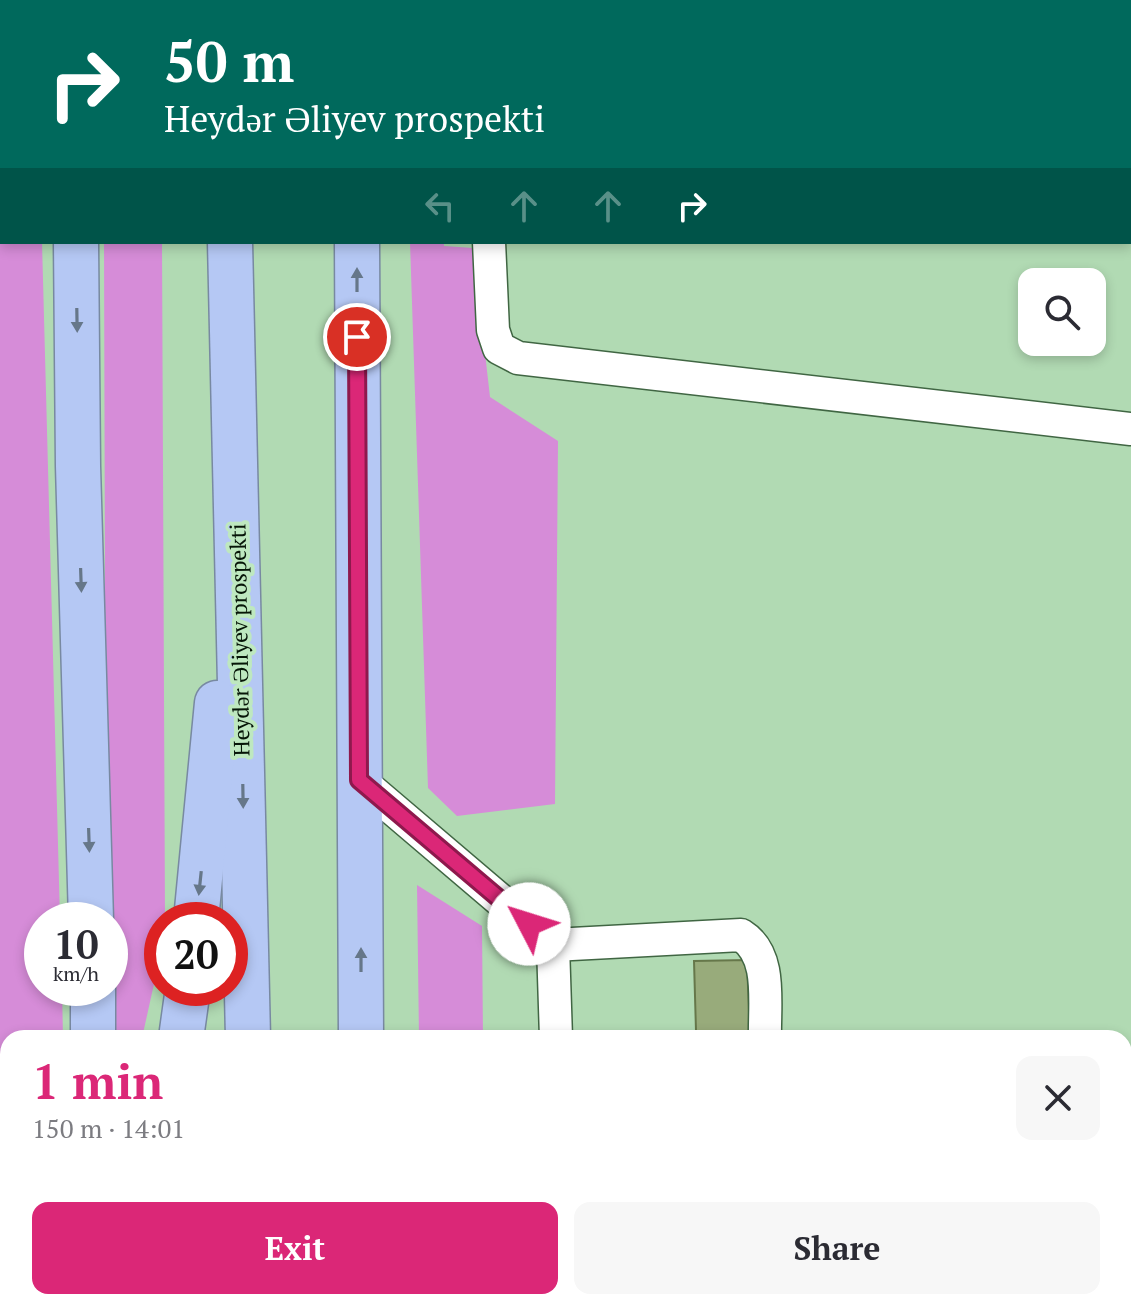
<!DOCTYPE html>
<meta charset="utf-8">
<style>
body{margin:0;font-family:"PT Serif",serif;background:#f7f7f7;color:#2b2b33;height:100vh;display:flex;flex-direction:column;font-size:30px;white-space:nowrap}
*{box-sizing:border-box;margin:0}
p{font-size:26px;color:#7c7c81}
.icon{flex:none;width:44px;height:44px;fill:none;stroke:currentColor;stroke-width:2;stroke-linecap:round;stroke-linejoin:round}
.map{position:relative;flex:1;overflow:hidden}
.details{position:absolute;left:0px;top:1030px;width:1132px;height:280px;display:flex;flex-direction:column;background:#fff;border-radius:24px 24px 0 0;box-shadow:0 4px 12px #0003}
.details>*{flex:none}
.top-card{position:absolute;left:0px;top:0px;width:1132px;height:244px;box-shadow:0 4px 12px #0003;background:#00695c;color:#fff;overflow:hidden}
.controls{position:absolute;left:1018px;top:268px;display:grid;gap:16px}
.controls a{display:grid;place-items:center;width:88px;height:88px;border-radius:16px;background:#fff;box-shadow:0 4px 12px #0003;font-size:40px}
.speed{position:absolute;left:24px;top:902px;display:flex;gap:16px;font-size:40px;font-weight:700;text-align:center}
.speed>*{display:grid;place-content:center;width:104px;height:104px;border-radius:50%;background:#fff;box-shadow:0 4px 12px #0003;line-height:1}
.speed small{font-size:20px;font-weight:400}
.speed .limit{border:12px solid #d22;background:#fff;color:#111}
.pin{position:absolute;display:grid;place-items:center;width:68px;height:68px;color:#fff;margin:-34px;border:4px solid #fff;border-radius:50%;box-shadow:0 2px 8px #0007}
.me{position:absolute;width:88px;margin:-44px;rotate:310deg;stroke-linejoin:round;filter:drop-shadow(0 0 6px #0008)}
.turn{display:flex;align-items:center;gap:28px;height:168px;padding:0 32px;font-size:36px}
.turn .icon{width:104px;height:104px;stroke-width:2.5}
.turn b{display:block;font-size:56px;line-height:68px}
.lanes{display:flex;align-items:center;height:76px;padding:0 32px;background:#0003;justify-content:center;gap:40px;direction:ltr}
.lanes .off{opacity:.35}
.round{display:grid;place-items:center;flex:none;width:84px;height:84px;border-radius:16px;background:#f7f7f7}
.overview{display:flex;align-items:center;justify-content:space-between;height:136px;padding:0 32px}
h1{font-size:48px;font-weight:800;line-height:60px;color:#db2777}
.action{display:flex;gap:16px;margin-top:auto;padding:16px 32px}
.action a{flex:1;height:92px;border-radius:16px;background:#db2777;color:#fff;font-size:32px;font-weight:800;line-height:92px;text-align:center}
.action a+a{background:#f7f7f7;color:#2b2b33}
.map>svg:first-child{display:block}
.green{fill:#d68cd8}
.building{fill:#98ab7b;stroke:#66774a;stroke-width:2}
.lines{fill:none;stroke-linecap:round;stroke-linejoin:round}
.minor-casing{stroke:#406643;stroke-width:35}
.highway-casing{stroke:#7889a1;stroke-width:47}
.minor{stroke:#fff;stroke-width:32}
.highway{stroke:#b5c8f4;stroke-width:44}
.oneway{fill:#667789}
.route-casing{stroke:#8e194d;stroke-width:20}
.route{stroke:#db2777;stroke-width:14}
.labels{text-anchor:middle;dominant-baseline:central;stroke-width:8;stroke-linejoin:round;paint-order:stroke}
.street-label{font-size:22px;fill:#061507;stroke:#bee8bf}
</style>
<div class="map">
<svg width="1131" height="1310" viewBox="0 0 1131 1310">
<rect width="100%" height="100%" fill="#b1dab3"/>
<!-- green -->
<g class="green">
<path d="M 0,0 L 39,0 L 2,2 L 2,242 L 42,242 L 60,920 L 42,920 L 42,988 L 62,988 L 63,1038 L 8,1038 L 8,1282 L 0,1295 Z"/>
<path d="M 104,242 L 162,242 L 165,920 L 162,920 L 162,948 L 142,1038 L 107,1038 L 110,920 L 106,920 Z"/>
<path d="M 410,242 L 444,242 L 444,246 L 473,248 L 490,397 L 558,441 L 555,804 L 457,816 L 428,788 Z"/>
<path d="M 417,885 L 482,926 L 483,1038 L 419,1038 Z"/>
<path d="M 109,1302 L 212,1302 L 213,1310 L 103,1310 Z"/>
<path d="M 532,1302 L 762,1302 L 754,1310 L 525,1310 Z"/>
</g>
<!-- building -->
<path class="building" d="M 747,960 L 750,1038 L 583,1038 L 583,1034 L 696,1031 L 694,961 Z"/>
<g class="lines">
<!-- minor casing -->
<g class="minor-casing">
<g id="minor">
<path d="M 393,0 L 395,2"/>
<path d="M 628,2 L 660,0"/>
<path d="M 1130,21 L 1131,21"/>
<path d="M 489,242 L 493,330 L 499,348 L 518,358 L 1131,429"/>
<path d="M 359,780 L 553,945 L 556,1038"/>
<path d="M 553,945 L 741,935 C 773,955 764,1003 765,1038"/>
<path d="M 1097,1302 L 1107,1310"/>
<path d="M 472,1310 L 479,1302"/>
</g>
</g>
<!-- highway casing -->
<g class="highway-casing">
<g id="highway">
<path d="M 72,0 L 72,2"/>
<path d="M 170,0 L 170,2"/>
<path d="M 225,0 L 225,2"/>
<path d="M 357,2 L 358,0"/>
<path d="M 76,242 L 78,466 L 91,920"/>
<path d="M 230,242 L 248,1038"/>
<path d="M 357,242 L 361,1038"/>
<path d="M 196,920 L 217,703"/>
<path d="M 93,1038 L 93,988"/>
<path d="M 181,1038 L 188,988"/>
<path d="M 255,1302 L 255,1310"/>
<path d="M 363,1302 L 363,1310"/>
<path d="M 22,1310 L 31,1302"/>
<path d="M 66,1310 L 73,1302"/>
</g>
</g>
<!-- minor -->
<use href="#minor" class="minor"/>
<!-- highway -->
<use href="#highway" class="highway"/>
</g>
<!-- one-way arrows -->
<defs><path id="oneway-solid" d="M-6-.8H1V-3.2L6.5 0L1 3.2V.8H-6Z" transform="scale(2)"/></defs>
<g class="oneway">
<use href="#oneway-solid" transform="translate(357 280) rotate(-90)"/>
<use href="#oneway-solid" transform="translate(77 320) rotate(89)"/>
<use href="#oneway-solid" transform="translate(81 580) rotate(88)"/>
<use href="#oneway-solid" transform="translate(243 796) rotate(89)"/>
<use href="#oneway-solid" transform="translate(89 840) rotate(88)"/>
<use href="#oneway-solid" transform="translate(200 883) rotate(96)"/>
<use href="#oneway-solid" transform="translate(361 960) rotate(-90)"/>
</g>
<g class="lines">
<!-- route casing -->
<g class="route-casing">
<path id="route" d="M 357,337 L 359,780 L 529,924"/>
</g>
<!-- route -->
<use href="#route" class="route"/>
</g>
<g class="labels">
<!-- street labels -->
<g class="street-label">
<text transform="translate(239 640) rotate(-91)">Heydər Əliyev prospekti</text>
</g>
</g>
</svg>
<div class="controls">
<a><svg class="icon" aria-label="search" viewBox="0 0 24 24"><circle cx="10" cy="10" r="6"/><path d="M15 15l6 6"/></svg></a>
</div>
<div class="speed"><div>10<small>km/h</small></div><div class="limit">20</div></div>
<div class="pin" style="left:357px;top:337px;background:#d93025"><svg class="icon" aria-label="arrive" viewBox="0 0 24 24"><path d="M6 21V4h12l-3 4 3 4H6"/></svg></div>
<svg class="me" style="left:529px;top:924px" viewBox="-20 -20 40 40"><circle r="19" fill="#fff"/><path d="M0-13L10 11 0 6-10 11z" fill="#db2777"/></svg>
<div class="top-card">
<div class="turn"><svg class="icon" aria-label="right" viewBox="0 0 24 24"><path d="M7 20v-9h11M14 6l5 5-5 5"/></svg><div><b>50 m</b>Heydər Əliyev prospekti</div></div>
<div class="lanes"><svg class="icon off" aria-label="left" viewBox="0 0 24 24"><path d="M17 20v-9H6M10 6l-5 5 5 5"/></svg><svg class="icon off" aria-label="ahead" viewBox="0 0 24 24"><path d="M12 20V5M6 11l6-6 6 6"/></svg><svg class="icon off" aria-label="ahead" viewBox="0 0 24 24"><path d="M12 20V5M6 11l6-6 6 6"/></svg><svg class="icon" aria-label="right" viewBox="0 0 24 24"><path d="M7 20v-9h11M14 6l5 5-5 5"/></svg></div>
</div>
<section class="details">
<div class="overview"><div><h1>1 min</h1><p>150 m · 14:01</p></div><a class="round"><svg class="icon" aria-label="close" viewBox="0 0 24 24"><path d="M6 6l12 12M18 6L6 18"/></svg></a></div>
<div class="action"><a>Exit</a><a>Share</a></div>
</section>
</div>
